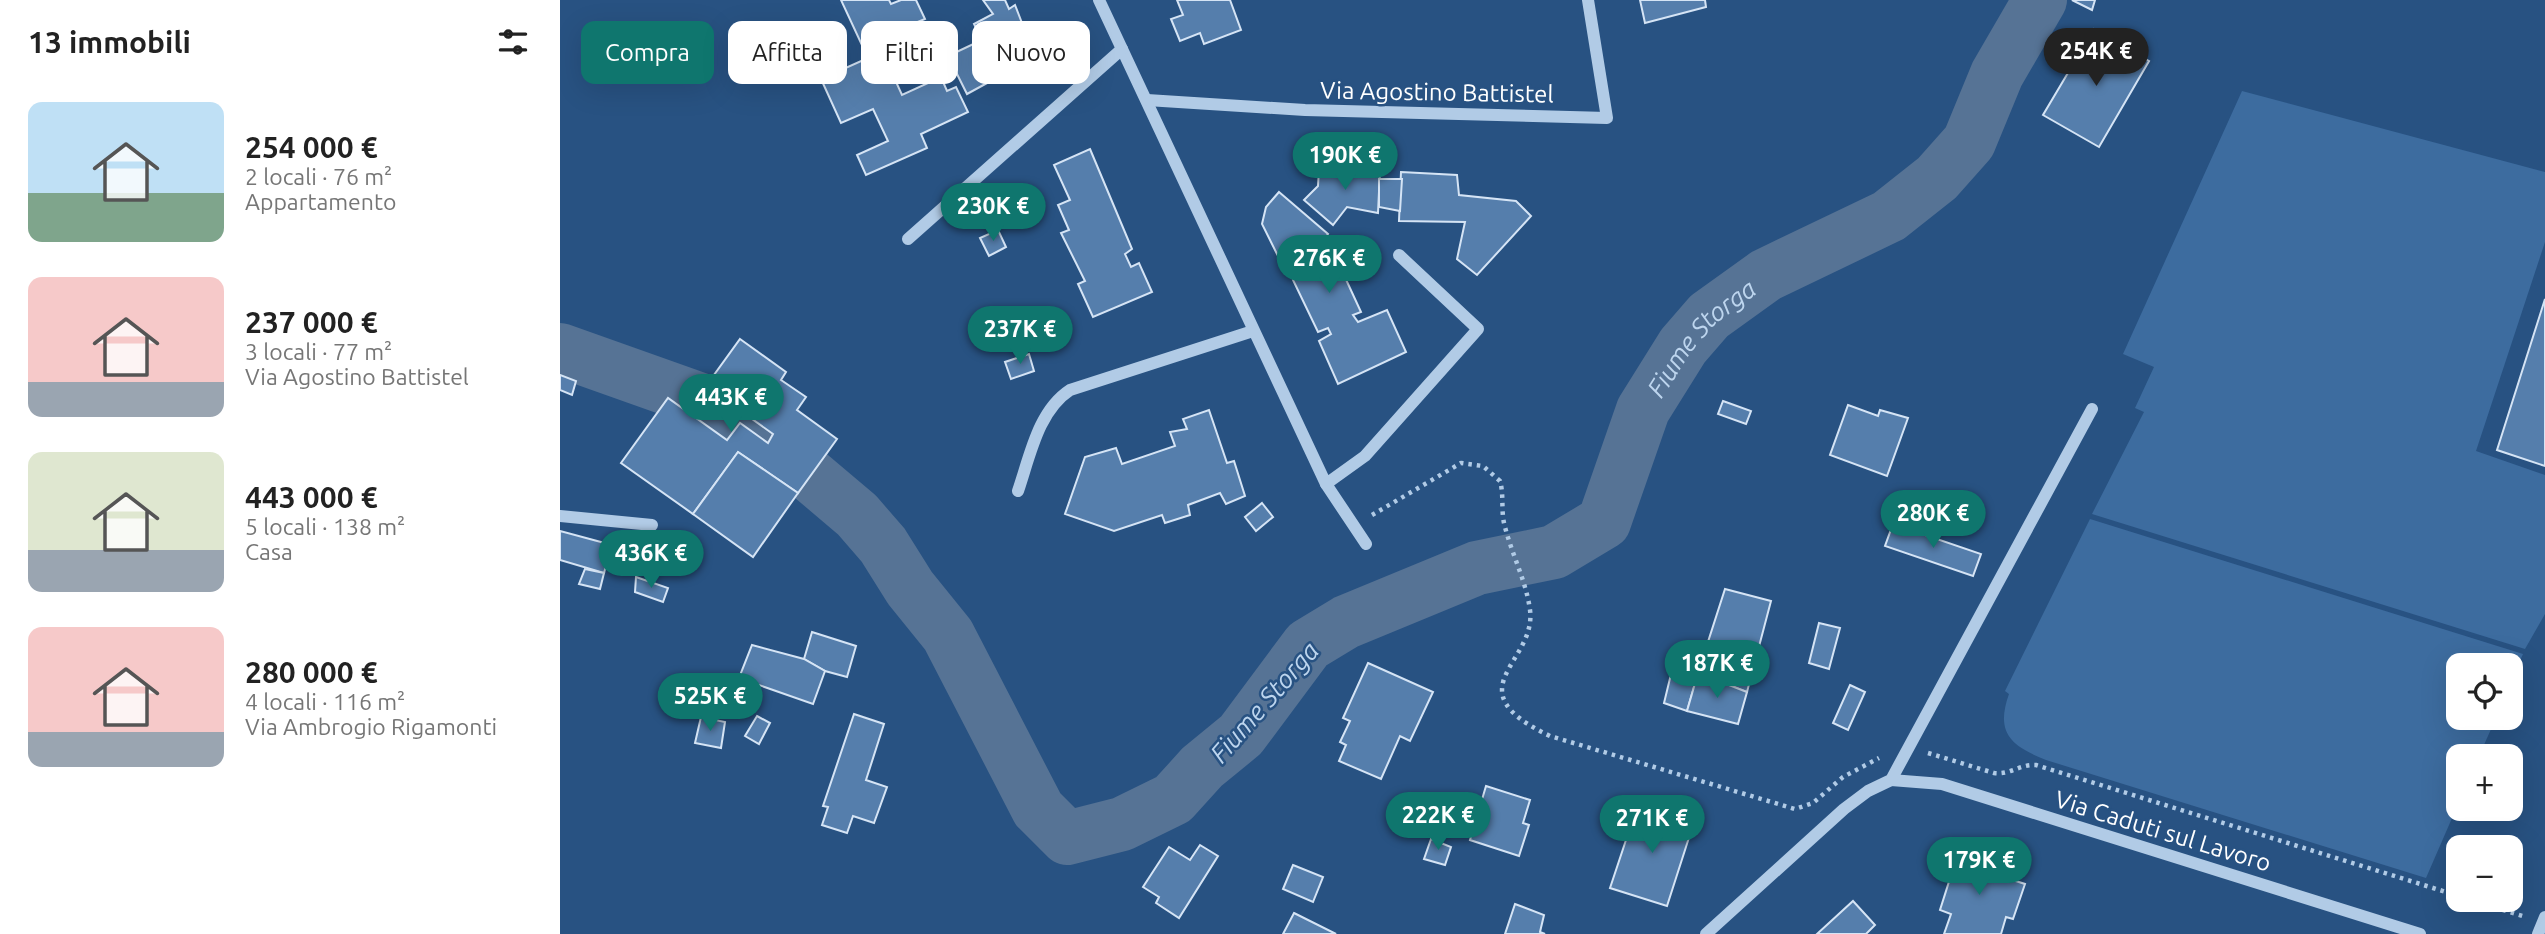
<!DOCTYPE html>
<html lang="it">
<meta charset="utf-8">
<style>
body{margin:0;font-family:Ubuntu,sans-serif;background:#f6f6f6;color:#222;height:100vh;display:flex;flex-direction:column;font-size:26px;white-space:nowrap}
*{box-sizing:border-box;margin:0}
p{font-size:23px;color:#767676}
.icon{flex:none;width:38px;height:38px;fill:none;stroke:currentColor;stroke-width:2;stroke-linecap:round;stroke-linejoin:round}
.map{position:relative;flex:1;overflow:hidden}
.sheet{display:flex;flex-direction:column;background:#fff;width:560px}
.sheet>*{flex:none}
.top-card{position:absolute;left:21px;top:21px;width:665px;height:63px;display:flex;gap:14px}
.buttons{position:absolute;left:1886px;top:653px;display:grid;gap:14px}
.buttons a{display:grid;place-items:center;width:77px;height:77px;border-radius:14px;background:#fff;box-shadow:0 7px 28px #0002;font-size:35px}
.price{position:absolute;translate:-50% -60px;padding:0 16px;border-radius:24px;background:#0f766e;color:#fff;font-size:23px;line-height:46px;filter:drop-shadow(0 2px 4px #0008)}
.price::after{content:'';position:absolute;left:50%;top:42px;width:21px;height:16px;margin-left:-10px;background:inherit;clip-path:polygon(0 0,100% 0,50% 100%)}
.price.on{background:#222;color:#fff}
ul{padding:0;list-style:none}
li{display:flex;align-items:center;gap:21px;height:175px;padding:0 28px}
li span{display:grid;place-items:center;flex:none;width:196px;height:140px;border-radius:14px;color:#555}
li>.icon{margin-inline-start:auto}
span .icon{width:84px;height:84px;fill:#fffc;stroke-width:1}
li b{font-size:30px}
h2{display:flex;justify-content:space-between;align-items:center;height:84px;padding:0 28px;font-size:30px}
.tag{padding:0 24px;border-radius:14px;background:#fff;box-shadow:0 7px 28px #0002;font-size:24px;line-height:63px}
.tag.on{background:#0f766e;color:#fff}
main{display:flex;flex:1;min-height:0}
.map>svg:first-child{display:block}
.green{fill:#3d6c9f}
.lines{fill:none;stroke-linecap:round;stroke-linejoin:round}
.river{stroke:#567395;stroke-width:54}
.building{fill:#557eac;stroke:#d5e4f5;stroke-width:2}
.path{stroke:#b1cbe6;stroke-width:4.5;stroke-dasharray:3.5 5;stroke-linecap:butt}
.minor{stroke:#b1cbe6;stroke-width:12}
.labels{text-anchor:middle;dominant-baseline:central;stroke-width:5;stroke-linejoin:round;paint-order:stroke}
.street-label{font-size:24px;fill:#fff;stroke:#285282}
.water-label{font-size:26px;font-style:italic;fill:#bdd5ee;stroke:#285282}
</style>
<main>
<section class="sheet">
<h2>13 immobili<svg class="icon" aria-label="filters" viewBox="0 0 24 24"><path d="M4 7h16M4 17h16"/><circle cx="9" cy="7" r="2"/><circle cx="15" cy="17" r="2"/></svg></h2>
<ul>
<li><span style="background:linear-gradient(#bfe0f5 65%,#7fa58c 0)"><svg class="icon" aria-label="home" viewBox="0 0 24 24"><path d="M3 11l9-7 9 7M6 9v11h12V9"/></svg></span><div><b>254 000 €</b><p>2 locali · 76 m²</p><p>Appartamento</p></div></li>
<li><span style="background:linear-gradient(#f6c9c9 75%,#9aa5b1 0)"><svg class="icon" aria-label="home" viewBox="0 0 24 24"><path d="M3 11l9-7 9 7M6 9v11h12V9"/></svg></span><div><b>237 000 €</b><p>3 locali · 77 m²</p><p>Via Agostino Battistel</p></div></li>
<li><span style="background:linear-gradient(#dfe7d0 70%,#9aa5b1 0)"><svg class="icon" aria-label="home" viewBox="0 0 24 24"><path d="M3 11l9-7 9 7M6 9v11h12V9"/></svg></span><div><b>443 000 €</b><p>5 locali · 138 m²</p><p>Casa</p></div></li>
<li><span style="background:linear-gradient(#f6c9c9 75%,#9aa5b1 0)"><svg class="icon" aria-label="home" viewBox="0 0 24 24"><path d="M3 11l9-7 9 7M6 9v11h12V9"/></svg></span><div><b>280 000 €</b><p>4 locali · 116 m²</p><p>Via Ambrogio Rigamonti</p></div></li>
</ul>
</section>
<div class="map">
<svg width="1985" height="934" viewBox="0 0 1985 934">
<rect width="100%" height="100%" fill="#285282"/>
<g class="green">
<polygon points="1682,91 1985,172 1985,242 1916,451 1985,475 1985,614 1965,649 1532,514 1584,412 1575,408 1594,367 1563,354"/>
<path d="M 1530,519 L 1963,654 L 1951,681 L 1951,665 L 1899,665 L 1899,718 L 1936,718 L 1919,756 L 1899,756 L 1899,802 L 1866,878 L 1486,760 C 1451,746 1435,733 1449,694 L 1445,691 Z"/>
</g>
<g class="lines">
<path class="river" id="s1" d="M 0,350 L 152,404 L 194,428 L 297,515 L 323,545 L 350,588 L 388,635 L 478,809 L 507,838 L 562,824 L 613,799 L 642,767 L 681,735 L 748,645 L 786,622 L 917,568 L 994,552 L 1044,522 L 1083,410 L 1123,346 L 1149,316 L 1206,275 L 1329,216 L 1377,178 L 1409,142 L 1437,74 L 1480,0"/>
</g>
<g class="building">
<polygon points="281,0 329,0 331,4 341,0 356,0 365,19 355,23 364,42 326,60 342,95 381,77 387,91 396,87 408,112 361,134 367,148 306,175 297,155 328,141 313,109 281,123 261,79 308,58"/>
<polygon points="423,0 445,0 449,9 455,5 477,62 453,77 449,71 407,94 388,56 422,40 414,24 433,14"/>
<polygon points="617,0 670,0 681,30 644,44 640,33 620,41 611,19 623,15"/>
<polygon points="1080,0 1145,0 1146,7 1085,23"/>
<polygon points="1512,0 1535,0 1532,10"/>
<polygon points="1534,29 1589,61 1539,147 1483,115"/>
<polygon points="530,149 572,249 565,254 571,267 579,263 592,292 533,317 518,284 525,281 501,233 509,230 498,205 510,200 494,165"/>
<polygon points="759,169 820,170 818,213 787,207 773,225 744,200 758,186"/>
<polygon points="841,172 897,175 899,195 956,201 971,216 917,275 897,259 905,222 839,221"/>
<polygon points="819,179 842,179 840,211 819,207"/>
<polygon points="719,192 768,234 758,249 761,257 756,259 761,269 777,260 801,312 793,315 798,322 827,310 846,352 778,384 759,341 771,334 768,328 758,332 733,280 738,275 735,266 726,272 702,224 706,207"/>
<polygon points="438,230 446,247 429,256 420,238"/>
<polygon points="1985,299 1985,466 1937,450"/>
<polygon points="180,339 226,372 221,380 246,397 237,410 277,439 238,493 178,452 133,514 61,463 108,398 167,440 180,423 208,443 213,434 146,386"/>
<polygon points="469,354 474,371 451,379 445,362"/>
<polygon points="0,375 16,381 12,395 0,390"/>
<polygon points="1163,401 1191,411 1186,424 1158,414"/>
<polygon points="1288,405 1318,416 1320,410 1348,418 1327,476 1270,455"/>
<polygon points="649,410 667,463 674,461 685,496 666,504 660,493 628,505 630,515 605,523 602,515 554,531 505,514 525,457 556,448 562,464 615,446 610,432 627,429 623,419"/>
<polygon points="178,452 238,493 193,557 133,514"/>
<polygon points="702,503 713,517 696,531 685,517"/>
<polygon points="1333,524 1421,554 1413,576 1325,546"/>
<polygon points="0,531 52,545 44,573 0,560"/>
<polygon points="25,569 44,573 40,589 19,584"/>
<polygon points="76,577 108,588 103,602 75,592"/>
<polygon points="1165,589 1211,601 1187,692 1138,673"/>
<polygon points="1259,623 1280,628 1269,669 1249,663"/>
<polygon points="252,632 296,646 287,677 265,671 244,659"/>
<polygon points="192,645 244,659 265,671 253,704 179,678"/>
<polygon points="808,663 873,692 850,741 840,736 821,779 779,761 786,745 780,742 790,721 783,718"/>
<polygon points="1113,666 1138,673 1127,711 1104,703"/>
<polygon points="1138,673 1187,692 1178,724 1127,711"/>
<polygon points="1290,685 1305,692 1288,730 1273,723"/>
<polygon points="294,714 324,724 306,780 327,787 314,823 293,816 287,833 262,825 268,807 263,806"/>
<polygon points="197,716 210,723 199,744 185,736"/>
<polygon points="141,717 165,722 161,748 135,743"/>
<polygon points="926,786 970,800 963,823 969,825 959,856 910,840"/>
<polygon points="1078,804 1134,822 1107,906 1050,888"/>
<polygon points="871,839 891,847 885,865 864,859"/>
<polygon points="640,845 658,856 619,918 596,903 599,897 583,887 609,847 630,860"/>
<polygon points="1400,847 1432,857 1428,872 1465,884 1453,919 1446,917 1441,934 1384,934 1391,914 1380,910"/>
<polygon points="733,865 763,877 753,902 723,889"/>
<polygon points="1293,901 1315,925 1306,934 1257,934"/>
<polygon points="955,904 984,915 980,932 985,934 945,934"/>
<polygon points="734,913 776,934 723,934"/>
</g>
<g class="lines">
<g class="path">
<path d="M 812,515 L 901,463 L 923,466 L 940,481 C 944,495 941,509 944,523 C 951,553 966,580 970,610 C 977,663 891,689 990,736 L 1235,809 L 1253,803 L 1283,777 L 1319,758"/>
<path d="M 1368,753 L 1434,773 C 1450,775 1460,764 1476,765 L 1899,896"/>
<polyline points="1910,900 1966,917"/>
</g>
<g class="minor">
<polyline points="539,0 766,484 805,456 918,329 839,255"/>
<polyline points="587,100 745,110 1047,118 1028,0"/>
<polyline points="348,239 562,49"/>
<polyline points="766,484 806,544"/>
<path d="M 458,491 C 470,456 478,411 510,390 L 693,331"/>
<polyline points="0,516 92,525"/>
<polyline points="1331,780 1382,784 1860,934"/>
<polyline points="1146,934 1284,809 1308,791 1331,780 1532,409"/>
<polyline points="1978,934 1985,917"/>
</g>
</g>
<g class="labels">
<g class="street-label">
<text transform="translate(877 92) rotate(1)">Via Agostino Battistel</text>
<text transform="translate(1603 831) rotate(17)">Via Caduti sul Lavoro</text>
</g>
<g class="water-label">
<text stroke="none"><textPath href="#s1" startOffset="1587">Fiume Storga</textPath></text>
<text transform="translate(704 702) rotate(-49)">Fiume Storga</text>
</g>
</g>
</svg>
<div class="buttons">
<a><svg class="icon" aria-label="locate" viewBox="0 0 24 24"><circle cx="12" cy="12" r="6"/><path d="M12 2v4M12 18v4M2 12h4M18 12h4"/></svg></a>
<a>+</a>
<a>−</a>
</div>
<b class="price on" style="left:1536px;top:88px">254K €</b>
<b class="price" style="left:785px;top:192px">190K €</b>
<b class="price" style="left:433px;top:243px">230K €</b>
<b class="price" style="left:769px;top:295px">276K €</b>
<b class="price" style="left:460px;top:366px">237K €</b>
<b class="price" style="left:171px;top:434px">443K €</b>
<b class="price" style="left:1373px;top:550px">280K €</b>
<b class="price" style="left:91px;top:590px">436K €</b>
<b class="price" style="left:1157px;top:700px">187K €</b>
<b class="price" style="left:150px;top:733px">525K €</b>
<b class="price" style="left:878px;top:852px">222K €</b>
<b class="price" style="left:1092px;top:855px">271K €</b>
<b class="price" style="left:1419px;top:897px">179K €</b>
<div class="top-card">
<a class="tag on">Compra</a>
<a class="tag">Affitta</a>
<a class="tag">Filtri</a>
<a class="tag">Nuovo</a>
</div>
</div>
</main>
